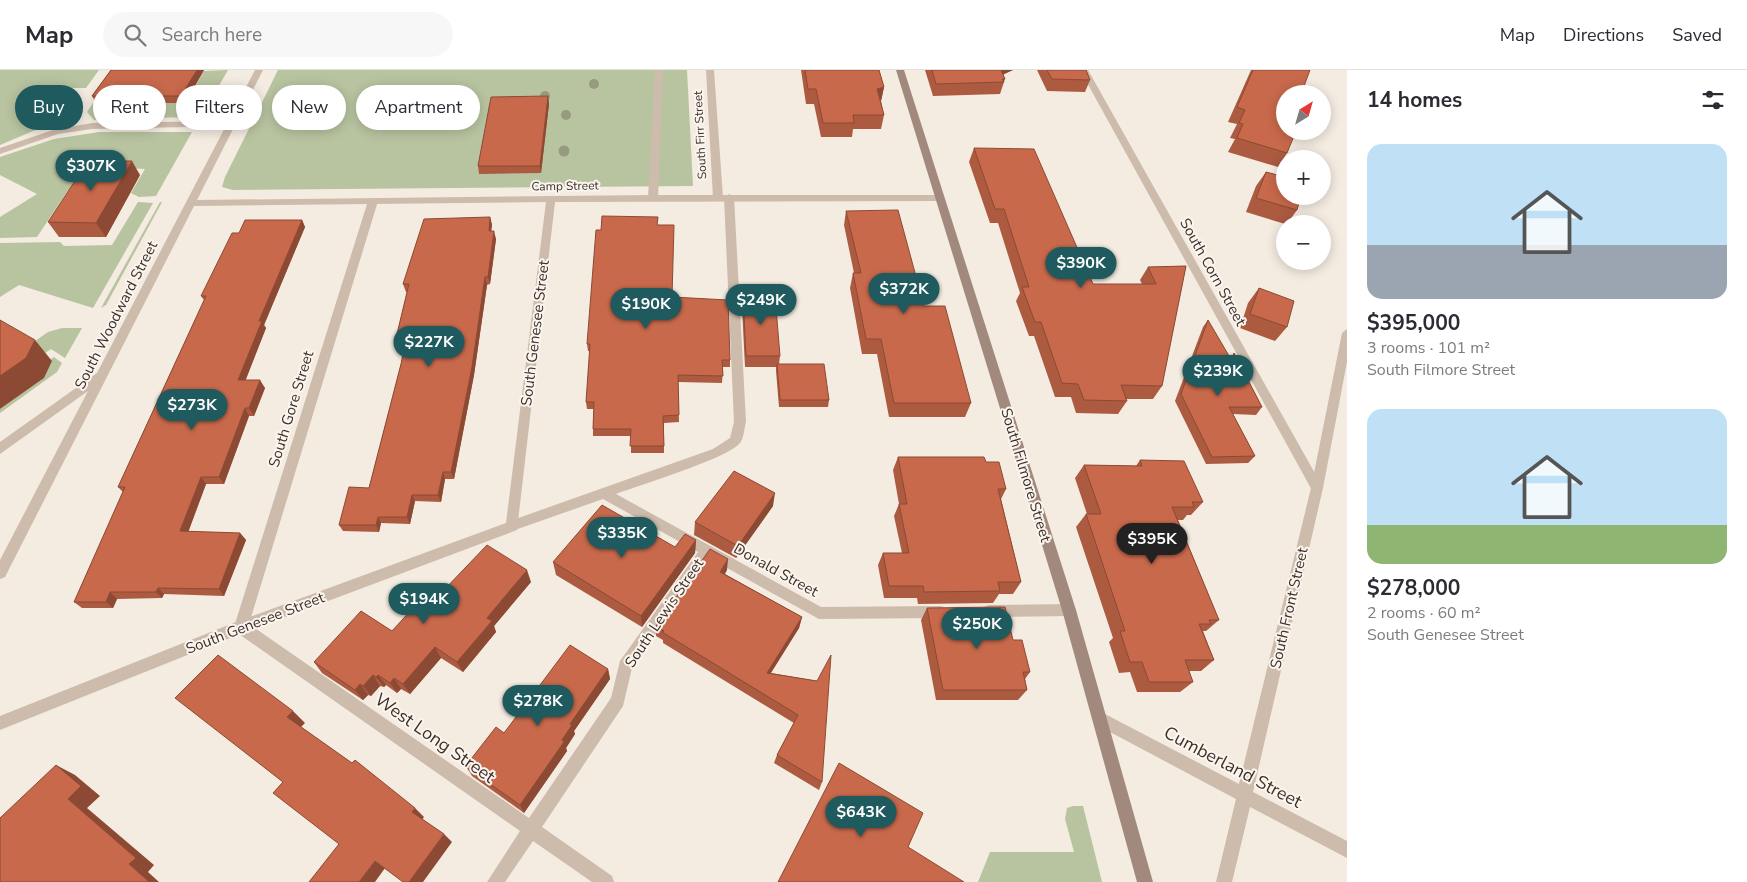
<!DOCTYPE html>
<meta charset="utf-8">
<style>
body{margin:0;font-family:"Nunito Sans",sans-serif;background:#f7f7f7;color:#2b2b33;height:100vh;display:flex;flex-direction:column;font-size:19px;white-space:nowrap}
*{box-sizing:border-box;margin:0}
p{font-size:16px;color:#7c7c81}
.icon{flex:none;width:28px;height:28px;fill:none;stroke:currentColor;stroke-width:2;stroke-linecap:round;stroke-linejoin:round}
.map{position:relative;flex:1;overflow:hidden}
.details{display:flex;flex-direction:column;background:#fff;width:400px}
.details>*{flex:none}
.banner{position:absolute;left:15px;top:15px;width:475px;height:45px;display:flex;gap:10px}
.needle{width:32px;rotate:37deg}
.tools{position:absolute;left:1276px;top:15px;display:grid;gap:10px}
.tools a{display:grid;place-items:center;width:55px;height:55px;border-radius:50%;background:#fff;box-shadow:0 2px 12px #0003;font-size:25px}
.price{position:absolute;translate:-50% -42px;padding:0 11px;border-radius:18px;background:#1f5a5e;color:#fff;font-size:16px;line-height:32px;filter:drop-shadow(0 1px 2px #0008)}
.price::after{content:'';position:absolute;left:50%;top:30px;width:15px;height:11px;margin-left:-8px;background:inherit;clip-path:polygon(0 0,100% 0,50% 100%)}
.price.on{background:#222;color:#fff}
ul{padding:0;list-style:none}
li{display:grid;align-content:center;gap:10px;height:265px;padding:0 20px}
li span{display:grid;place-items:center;height:155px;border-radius:15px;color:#555}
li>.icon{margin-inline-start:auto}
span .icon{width:90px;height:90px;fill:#fffc;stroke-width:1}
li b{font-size:21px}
h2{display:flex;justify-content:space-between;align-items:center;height:60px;padding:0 20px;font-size:21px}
.tag{padding:0 18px;border-radius:22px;background:#fff;box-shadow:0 2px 12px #0003;font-size:18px;line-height:45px}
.tag.on{background:#1f5a5e;color:#fff}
header{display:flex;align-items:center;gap:30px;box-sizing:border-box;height:70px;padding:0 25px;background:#fff;border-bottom:1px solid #e1e1e2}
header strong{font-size:24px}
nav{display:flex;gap:28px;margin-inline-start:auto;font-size:18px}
.search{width:350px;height:45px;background:#f7f7f7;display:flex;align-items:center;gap:12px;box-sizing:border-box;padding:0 18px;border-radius:28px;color:#7c7c81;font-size:19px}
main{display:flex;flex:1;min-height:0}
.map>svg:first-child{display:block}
.green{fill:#b8c4a0}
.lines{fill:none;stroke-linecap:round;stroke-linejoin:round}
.lane{fill:#cdbbac;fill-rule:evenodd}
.street{fill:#cdbbac;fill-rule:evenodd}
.secondary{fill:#a18a7d;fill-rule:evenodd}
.tree{fill:#969b7f}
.wall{fill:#ac5a40}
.shaded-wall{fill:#8c4a34}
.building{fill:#c8694b;stroke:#8c4a34}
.labels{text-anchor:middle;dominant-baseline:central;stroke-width:4;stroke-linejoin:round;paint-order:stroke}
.far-street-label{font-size:12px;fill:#3b302b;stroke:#fbf5ee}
.street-label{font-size:15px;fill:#3b302b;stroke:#fbf5ee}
.near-street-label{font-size:18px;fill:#3b302b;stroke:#fbf5ee}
</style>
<header>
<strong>Map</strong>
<div class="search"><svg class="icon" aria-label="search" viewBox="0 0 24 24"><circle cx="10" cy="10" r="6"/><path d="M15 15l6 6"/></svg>Search here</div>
<nav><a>Map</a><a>Directions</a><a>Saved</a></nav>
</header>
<main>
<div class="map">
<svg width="1347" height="812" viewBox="0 0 1347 812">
<rect width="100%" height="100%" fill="#f4ebe1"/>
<g class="green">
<polygon points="0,0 99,0 86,18 53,18 40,35 68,37 59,49 45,56 0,75"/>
<polygon points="228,0 201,47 143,48 154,33 185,33 204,1"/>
<polygon points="278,0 687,0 693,116 233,120 222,117 225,107"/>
<polygon points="93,33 142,33 133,51 94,50 87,42"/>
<polygon points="99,62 192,62 156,126 139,127 131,123 145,99 124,98 89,119 68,120 37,167 0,168 0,147 37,124 0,105 0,87 54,69"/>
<polygon points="138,132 153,133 93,238 19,215 0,227 0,173 60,172 64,176 112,175"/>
<polygon points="160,132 162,132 106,235 101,238"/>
<polygon points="62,258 82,258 65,288 51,279 42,285 28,276 48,262"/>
<polygon points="54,287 62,293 57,302 0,343 0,339 41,310 50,290"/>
<polygon points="1073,736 1083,736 1102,812 978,812 990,782 1074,782 1065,749 1067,738"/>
</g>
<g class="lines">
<g class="lane">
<polygon points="655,0 663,0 658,128 653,131 648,128"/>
<polygon points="706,0 714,0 723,128 718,131 713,128"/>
<polygon points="1080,0 1088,0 1321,414 1323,418 1321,422 1313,422"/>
<polygon points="231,51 234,52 234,56 92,59 58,64 0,84 0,78 53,60 92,53"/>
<path d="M 729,124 L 734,127 L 746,352 C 744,358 744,370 739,374 C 725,389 640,415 616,424 L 821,537 L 941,536 L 946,538 L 948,542 L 946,546 L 941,548 L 819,549 L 709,488 L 632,598 L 623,636 L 542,757 L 612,806 L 614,812 L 592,812 L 533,771 L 505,812 L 487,812 L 520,761 L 236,562 L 234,557 L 368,131 L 373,128 L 378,131 L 249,554 L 529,748 L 611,628 L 620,591 L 698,482 L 603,429 L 512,461 L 507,460 L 505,456 L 507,452 L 713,379 L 730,368 L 734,352 L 724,127 Z"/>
<polygon points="1069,534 1074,536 1076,540 1074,544 1069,546 989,547 984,545 982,541 984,537 989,535"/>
</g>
<g class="street">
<polygon points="255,0 263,0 197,130 653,125 939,125 944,128 939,131 555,132 517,460 245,562 0,660 0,646 236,552 506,453 546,132 194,136 5,507 0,509 0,490 88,321 0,384 0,372 97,303"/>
<polygon points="1347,259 1347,292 1323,418 1253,722 1347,771 1347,788 1250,737 1232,812 1216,812 1236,729 1095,654 1092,649 1095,644 1100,642 1105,644 1239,714 1311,418 1342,263"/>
</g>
<polygon class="secondary" points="896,0 904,0 1076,540 1153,812 1137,812 1062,540"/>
</g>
<g class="tree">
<circle cx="594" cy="14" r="5"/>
<circle cx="545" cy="26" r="5"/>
<circle cx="566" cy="45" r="5"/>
<circle cx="564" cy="81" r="5.5"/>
</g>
<g class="wall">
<polygon points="111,0 204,0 185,33 96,33 92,26"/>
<polygon points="801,0 879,0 884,17 881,31 884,45 881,59 853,59 852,67 821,67 814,34 806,34"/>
<polygon points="925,0 1013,0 1003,4 1005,9 1000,24 933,26"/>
<polygon points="1037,0 1086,0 1090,10 1085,22 1047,21"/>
<polygon points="1251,0 1310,0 1285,24 1287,83 1278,97 1228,82 1235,69 1230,68 1237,54 1228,52"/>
<polygon points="548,26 549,34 541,103 479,104 478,96"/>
<polygon points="974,78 1093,214 1142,214 1140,210 1148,197 1186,196 1162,316 1153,329 1126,329 1127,331 1118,344 1076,343 1071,327 1055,327 1034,266 1029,266 1016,231 1020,223 998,153 990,153 969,92"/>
<polygon points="1266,102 1297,140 1287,154 1285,154 1246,142 1256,116"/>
<polygon points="140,105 106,167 59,167 48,152"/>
<polygon points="846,141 924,236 971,333 965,347 889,347 877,284 862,284 850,218 853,203 854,203 844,155"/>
<polygon points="490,147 492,155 491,161 496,169 490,214 487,215 474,305 454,409 445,409 441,432 415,431 410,454 381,453 379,462 343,461 339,455 369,418 401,294 405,276 398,276 396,268 407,222 406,222 403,214"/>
<polygon points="302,150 305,157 264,255 266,258 245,310 265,318 254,346 249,346 224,414 206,414 188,462 240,463 246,470 224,526 164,524 162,528 117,529 113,538 82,538 74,532 123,422 118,417 204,230 201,226 239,163"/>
<polygon points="658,155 672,227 730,290 730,297 723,297 722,313 678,312 679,352 664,353 664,383 631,383 631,366 593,366 593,359 594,339 587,339 586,332 590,281 588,281 587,274 601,160"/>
<polygon points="1259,218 1287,257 1275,271 1240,258 1248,233"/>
<polygon points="743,226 780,286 779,294 829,330 828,337 779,337 776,301 776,297 745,297 742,238"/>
<polygon points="1208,250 1230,289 1234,283 1262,337 1256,345 1233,344 1255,386 1248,393 1206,394 1175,331 1203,257"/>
<polygon points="898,387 986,392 1006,419 1001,429 1021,512 1013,524 999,524 993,533 918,534 917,528 884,528 878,495 883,483 902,483 894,446 899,434 893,400"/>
<polygon points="1140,390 1203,432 1191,445 1187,445 1183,450 1178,450 1219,550 1206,561 1203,561 1214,590 1201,601 1189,601 1193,612 1180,622 1137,622 1130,602 1119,603 1109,572 1113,568 1076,457 1086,444 1087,444 1075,408 1084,395 1136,396"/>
<polygon points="773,436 736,488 694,465 695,452"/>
<polygon points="696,470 695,483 642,557 556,505 553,492 675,477"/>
<polygon points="727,500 725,504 802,547 799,558 771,603 817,611 822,712 819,720 774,693 777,685 794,653 663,573 663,570 656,566 656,556"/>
<polygon points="531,512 494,556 496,562 463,602 441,588 410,624 401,619 397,623 386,615 384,617 380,616 371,626 368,625 363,630 322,603 314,592 392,561 443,521"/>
<polygon points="927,538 1013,570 1030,602 1025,609 1027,620 1018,630 936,630 921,550"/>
<polygon points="608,599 610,609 574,661 575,664 566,678 567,681 524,743 472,706 467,698 473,691 471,689 504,663"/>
</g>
<g class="shaded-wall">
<polygon points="197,0 204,0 185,33 181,26"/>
<polygon points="998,0 1013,0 996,8"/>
<polygon points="884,17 881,31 877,19"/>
<polygon points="548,26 549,34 541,103 540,96"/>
<polygon points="132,91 140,105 106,167 96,153"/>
<polygon points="490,147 492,155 490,169 489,161"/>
<polygon points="302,150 305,157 264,255 266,258 243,317 238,310 259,251"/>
<polygon points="494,161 496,169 490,214 488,207"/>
<polygon points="485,207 487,215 474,305 454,409 451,402"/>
<polygon points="35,270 52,291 44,308 0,339 0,306"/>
<polygon points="260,310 265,318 254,346 249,338"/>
<polygon points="245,338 249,346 224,414 219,407"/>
<polygon points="443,402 445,409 441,432 438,425"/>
<polygon points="201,407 206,414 186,468 180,461"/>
<polygon points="775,423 773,436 736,488 738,476"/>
<polygon points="412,425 415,431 410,454 407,447"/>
<polygon points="378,447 381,453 379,462 376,455"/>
<polygon points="240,463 246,470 224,526 219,519"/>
<polygon points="696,470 695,483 642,557 641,546"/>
<polygon points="728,489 727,500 719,512 720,502"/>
<polygon points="527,500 531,512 494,556 496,562 463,602 457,592 487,548"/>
<polygon points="158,518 164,524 162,528 156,522"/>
<polygon points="110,522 117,529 113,538 106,532"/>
<polygon points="802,547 799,558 765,612 767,603"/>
<polygon points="435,577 441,588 410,624 403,614"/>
<polygon points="608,599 610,609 574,661 575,664 566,678 567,681 524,743 520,735 562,670 570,654"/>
<polygon points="373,605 380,616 371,626 363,616"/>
<polygon points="378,605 386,615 384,617 376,607"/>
<polygon points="394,608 401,619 397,623 390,613"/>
<polygon points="360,614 368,625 363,630 355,620"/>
<polygon points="293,641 305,653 299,659 287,647"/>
<polygon points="56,695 75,705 100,726 87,738 154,795 148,802 159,812 149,812 129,794 68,729"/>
<polygon points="415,738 424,747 421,751 412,742"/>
<polygon points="444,764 452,772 423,812 409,812"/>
<polygon points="375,791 385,798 375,812 359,812"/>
</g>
<g class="building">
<polygon points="111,0 197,0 181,26 92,26"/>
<polygon points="805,0 879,0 884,17 877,19 884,45 853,45 854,53 823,53 816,19 808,19"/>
<polygon points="932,0 1001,0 1005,9 1002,9 1004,12 936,14"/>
<polygon points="1047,0 1086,0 1090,10 1052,9"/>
<polygon points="1253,0 1310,0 1301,24 1285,24 1285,61 1296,61 1287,83 1237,68 1243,54 1239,53 1245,40 1237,37"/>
<polygon points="548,26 540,96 478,96 491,27"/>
<polygon points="974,78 1034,79 1093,214 1156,214 1148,197 1186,196 1162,316 1121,315 1127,331 1084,330 1078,314 1062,313 1041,252 1035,252 1022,217 1029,217 1004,139 995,139"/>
<polygon points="88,91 132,91 96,153 48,152"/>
<polygon points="1266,102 1285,107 1285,126 1301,126 1297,140 1256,128"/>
<polygon points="898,140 924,236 945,236 971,333 894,333 881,269 866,269 853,203 861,203 846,141"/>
<polygon points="602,146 658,147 657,155 674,155 672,227 728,230 730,290 722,290 723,306 678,305 679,345 663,346 664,376 630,376 631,359 593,359 594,332 586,332 590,274 587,274 596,160 601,160"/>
<polygon points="490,147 489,161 494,161 488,207 485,207 472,297 451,402 443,402 438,425 412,425 407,447 378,447 376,455 339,455 349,417 369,418 401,294 406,268 396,268 409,214 403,214 424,149"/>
<polygon points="245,150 302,150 259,251 262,251 238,310 260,310 249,338 245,338 219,407 201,407 180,461 240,463 219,519 158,518 156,522 110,522 106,532 74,532 125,417 118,417 206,226 201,226 232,163 239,163"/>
<polygon points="1259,218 1294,231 1287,257 1250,244"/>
<polygon points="743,226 775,226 780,286 746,286"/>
<polygon points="0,250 35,270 26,288 0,306"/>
<polygon points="1208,250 1232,291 1234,283 1262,337 1229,337 1255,386 1212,387 1181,324"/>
<polygon points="777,294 824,294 829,330 780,330"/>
<polygon points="898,387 984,387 986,392 999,392 1006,419 998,419 1021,512 998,512 1000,521 924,522 923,516 889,516 883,483 909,483 899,434 907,434"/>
<polygon points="1140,390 1184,391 1203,432 1192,432 1194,437 1172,437 1219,550 1209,550 1211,554 1199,554 1214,590 1185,590 1193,612 1149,612 1142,592 1130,592 1120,561 1125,561 1086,444 1101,444 1084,395 1142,396"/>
<polygon points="734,401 775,423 738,476 695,452"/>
<polygon points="602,435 675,477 685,464 696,470 641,546 553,492"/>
<polygon points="487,475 527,500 487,548 492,551 457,592 435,577 403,614 394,608 390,613 378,605 376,607 373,605 363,616 360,614 355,620 314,592 361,541 392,561 434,515 443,521"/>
<polygon points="710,479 728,489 720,502 802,547 767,603 817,611 831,585 822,712 777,685 798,645 662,562 664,561 656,556"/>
<polygon points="1005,537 1013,570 1022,570 1030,602 1023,602 1027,620 943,620 927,538"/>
<polygon points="570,575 608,599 570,654 572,655 562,670 564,672 520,735 467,698 473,690 471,689 496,657 504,663"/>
<polygon points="218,585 293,641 287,647 352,693 355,690 415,738 412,742 444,764 409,812 403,812 375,791 359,812 309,812 339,774 273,723 283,712 175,628"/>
<polygon points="839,693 923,743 908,777 964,812 778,812"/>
<polygon points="56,695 81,716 68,729 136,788 129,794 149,812 0,812 0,748"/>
</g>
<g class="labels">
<g class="far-street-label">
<text transform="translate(700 65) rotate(-93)">South Firr Street</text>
<text transform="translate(565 116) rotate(-1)">Camp Street</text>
</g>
<g class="street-label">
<text transform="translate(1213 202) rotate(61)">South Corn Street</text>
<text transform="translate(116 245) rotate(-63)">South Woodward Street</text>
<text transform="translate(535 263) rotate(-83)">South Genesee Street</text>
<text transform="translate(291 339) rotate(-73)">South Gore Street</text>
<text transform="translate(1026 405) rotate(73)">South Filmore Street</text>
<text transform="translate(776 500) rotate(29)">Donald Street</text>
<text transform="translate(1289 538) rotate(-77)">South Front Street</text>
<text transform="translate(664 543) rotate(-56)">South Lewis Street</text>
<text transform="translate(255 553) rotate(-21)">South Genesee Street</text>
</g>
<g class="near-street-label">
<text transform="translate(435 668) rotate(35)">West Long Street</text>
<text transform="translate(1233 697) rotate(28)">Cumberland Street</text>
</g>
</g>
</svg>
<div class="tools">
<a><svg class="needle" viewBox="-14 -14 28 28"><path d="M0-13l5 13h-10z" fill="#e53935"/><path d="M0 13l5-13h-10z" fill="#7c7c81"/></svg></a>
<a>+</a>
<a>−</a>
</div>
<b class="price" style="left:91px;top:122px">$307K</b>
<b class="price" style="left:1081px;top:219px">$390K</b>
<b class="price" style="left:904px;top:245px">$372K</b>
<b class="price" style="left:761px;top:256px">$249K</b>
<b class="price" style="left:646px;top:260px">$190K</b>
<b class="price" style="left:429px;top:298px">$227K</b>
<b class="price" style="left:1218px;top:327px">$239K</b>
<b class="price" style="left:192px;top:361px">$273K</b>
<b class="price" style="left:622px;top:489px">$335K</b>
<b class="price on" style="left:1152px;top:495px">$395K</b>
<b class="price" style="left:424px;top:555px">$194K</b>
<b class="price" style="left:977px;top:580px">$250K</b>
<b class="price" style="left:538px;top:657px">$278K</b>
<b class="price" style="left:861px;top:768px">$643K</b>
<div class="banner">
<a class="tag on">Buy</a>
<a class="tag">Rent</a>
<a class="tag">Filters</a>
<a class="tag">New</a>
<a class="tag">Apartment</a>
</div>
</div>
<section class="details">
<h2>14 homes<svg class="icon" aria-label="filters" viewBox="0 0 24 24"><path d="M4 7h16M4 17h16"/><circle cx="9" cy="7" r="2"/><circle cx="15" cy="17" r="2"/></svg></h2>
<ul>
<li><span style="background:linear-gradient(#bfe0f5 65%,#9aa5b1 0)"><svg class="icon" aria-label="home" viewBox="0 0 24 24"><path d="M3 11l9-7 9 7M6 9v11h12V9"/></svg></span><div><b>$395,000</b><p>3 rooms · 101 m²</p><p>South Filmore Street</p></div></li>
<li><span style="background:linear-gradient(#bfe0f5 75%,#8fb573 0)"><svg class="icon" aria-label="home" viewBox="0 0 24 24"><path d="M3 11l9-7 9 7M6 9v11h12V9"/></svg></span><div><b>$278,000</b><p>2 rooms · 60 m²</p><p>South Genesee Street</p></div></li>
</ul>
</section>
</main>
